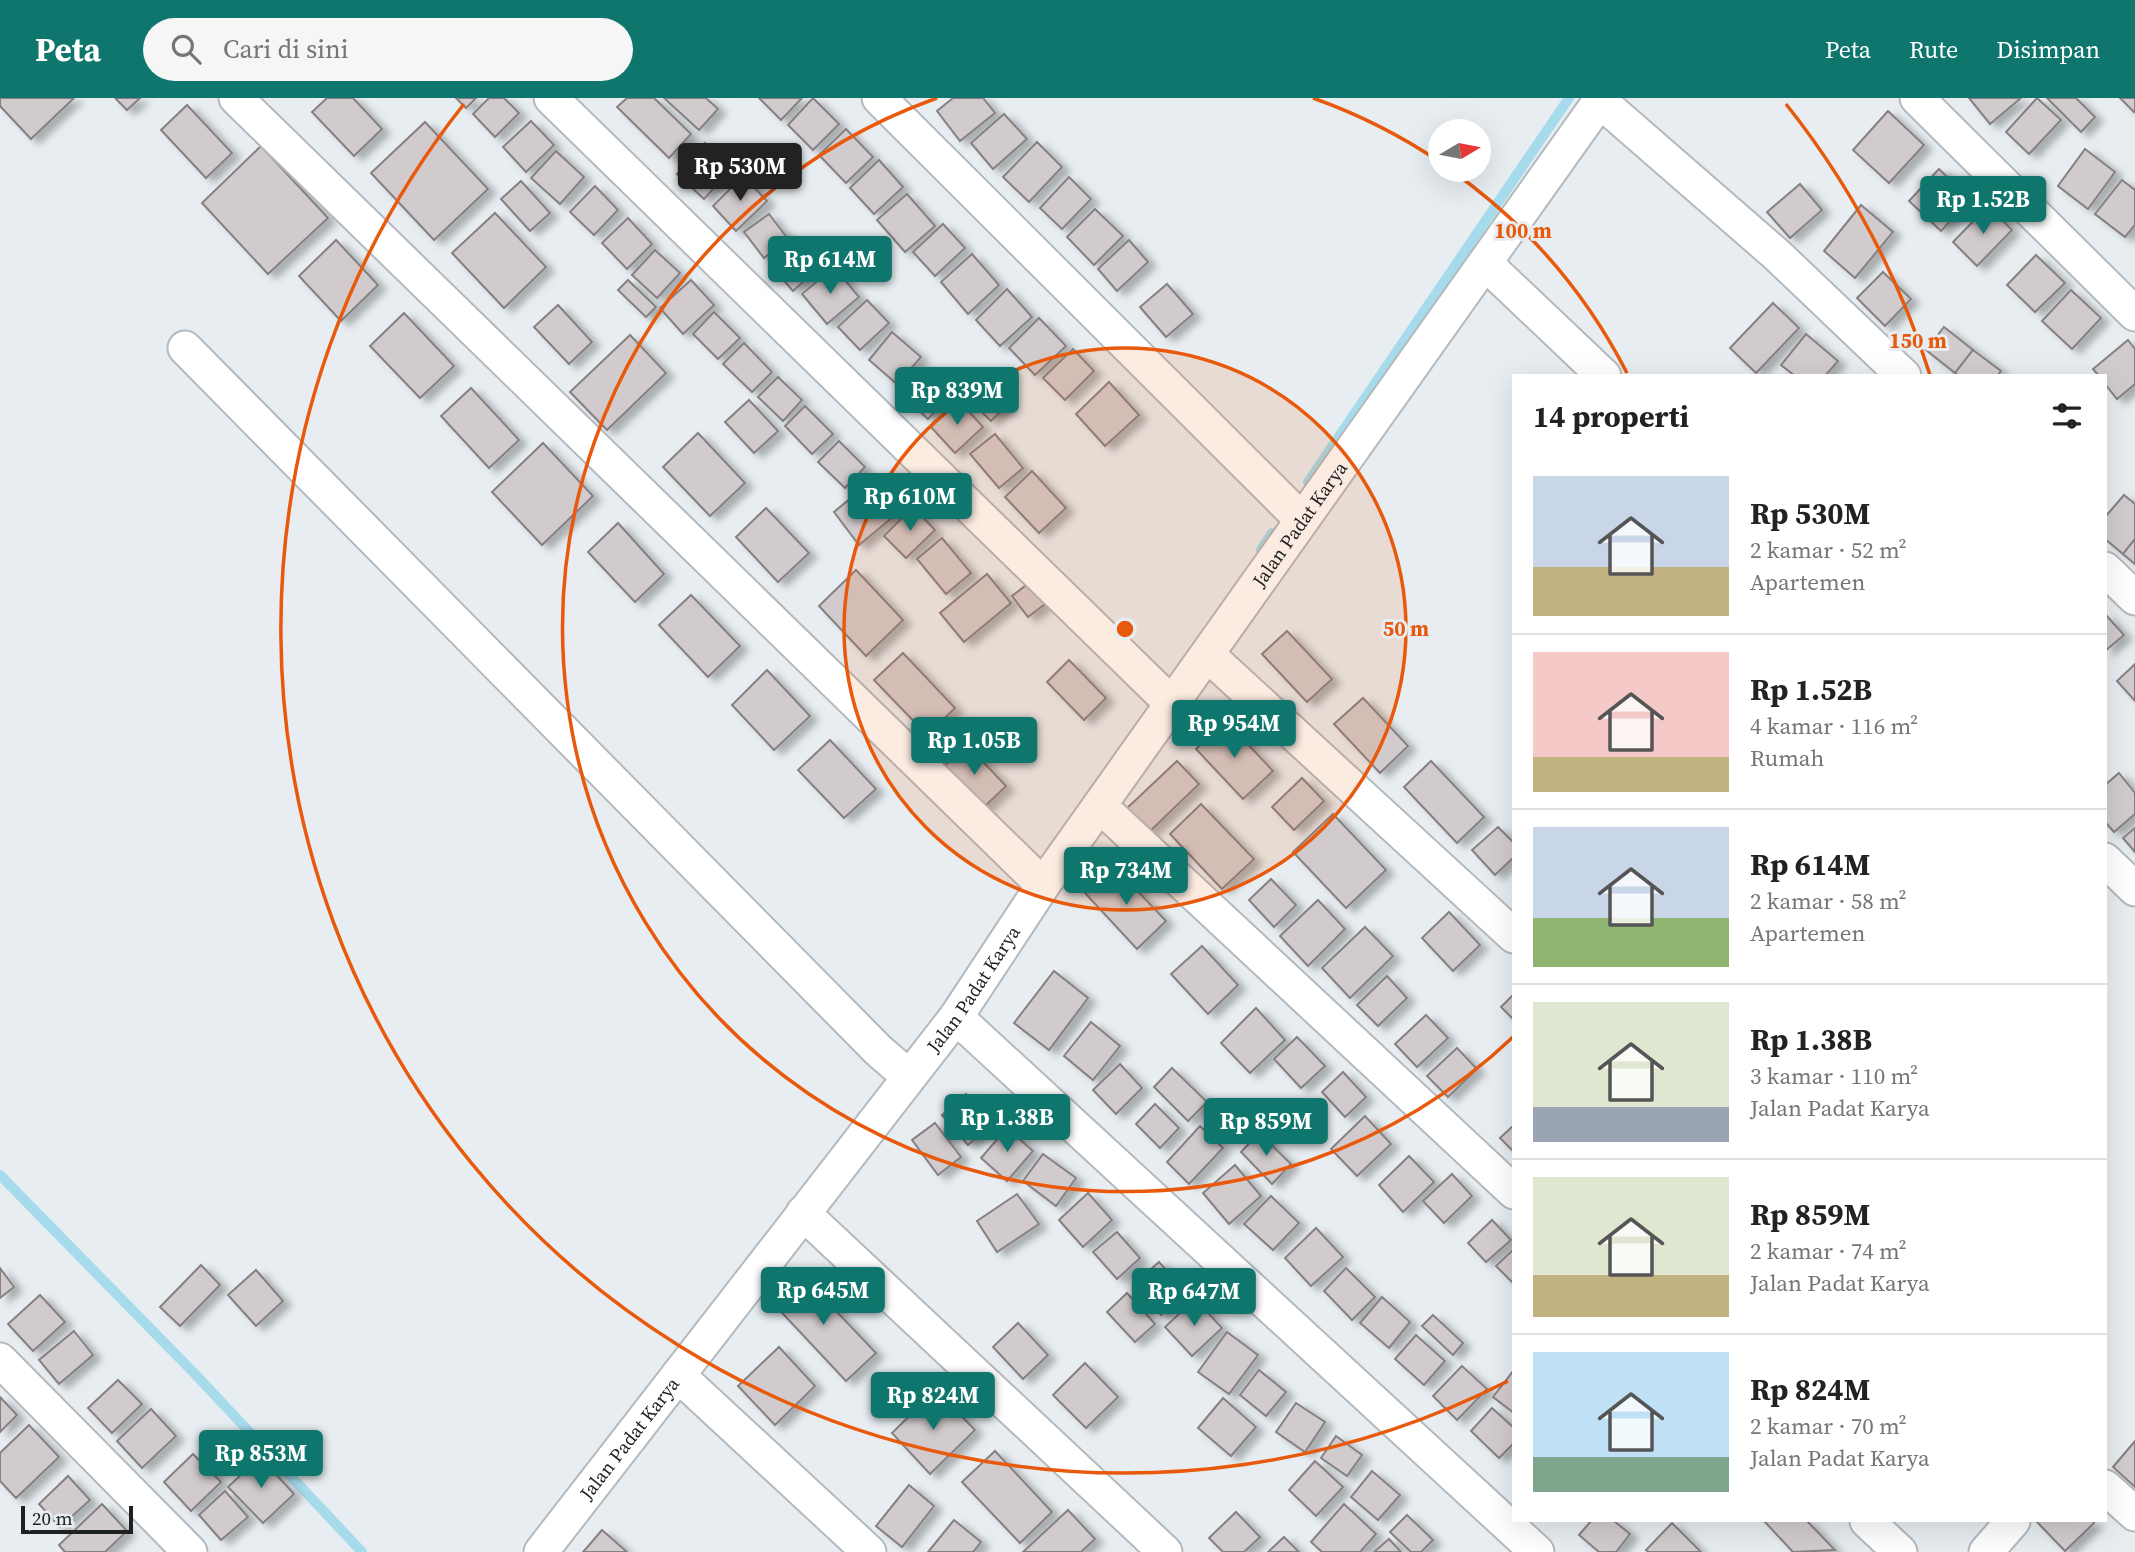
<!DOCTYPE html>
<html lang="id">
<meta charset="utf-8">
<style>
body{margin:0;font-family:"Source Serif 4",serif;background:#f6f6f6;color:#222;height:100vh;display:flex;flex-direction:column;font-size:26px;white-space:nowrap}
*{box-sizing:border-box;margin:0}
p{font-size:23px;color:#767676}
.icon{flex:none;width:38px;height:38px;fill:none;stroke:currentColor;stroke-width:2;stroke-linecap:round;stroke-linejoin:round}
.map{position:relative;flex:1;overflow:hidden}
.drawer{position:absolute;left:1512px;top:276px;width:595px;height:1148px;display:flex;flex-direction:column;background:#fff;border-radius:0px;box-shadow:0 7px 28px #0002}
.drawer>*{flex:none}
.needle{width:46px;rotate:80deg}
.fabs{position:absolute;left:1428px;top:21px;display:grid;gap:14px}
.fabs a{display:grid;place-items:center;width:63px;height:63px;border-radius:50%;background:#fff;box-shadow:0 7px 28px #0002;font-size:35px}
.scale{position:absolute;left:21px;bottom:18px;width:112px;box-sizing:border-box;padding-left:7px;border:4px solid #1e2021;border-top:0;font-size:19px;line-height:24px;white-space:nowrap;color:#1e2021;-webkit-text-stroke:5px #e7edf1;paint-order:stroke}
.price{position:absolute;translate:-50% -60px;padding:0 16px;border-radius:7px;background:#0f766e;color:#fff;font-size:23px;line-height:46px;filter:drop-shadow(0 2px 4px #0008)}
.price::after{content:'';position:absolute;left:50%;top:42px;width:21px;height:16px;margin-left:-10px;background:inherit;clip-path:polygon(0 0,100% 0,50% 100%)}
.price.on{background:#222;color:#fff}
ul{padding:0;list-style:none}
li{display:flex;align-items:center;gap:21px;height:175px;padding:0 21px}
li+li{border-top:2px solid #e0e0e0}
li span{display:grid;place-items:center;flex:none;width:196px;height:140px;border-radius:0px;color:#555}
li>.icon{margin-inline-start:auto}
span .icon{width:84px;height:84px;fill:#fffc;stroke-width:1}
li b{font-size:30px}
h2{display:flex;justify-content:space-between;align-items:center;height:84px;padding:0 21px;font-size:30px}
header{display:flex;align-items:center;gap:42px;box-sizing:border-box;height:98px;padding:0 35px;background:#0f766e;color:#fff}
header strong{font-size:33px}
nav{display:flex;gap:38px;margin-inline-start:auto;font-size:24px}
.search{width:490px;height:63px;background:#f6f6f6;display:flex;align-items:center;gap:18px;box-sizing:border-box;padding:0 24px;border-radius:38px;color:#767676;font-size:26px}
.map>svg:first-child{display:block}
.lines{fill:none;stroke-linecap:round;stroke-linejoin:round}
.stream{stroke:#a5dbeb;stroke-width:10}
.building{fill:#d2cbcd;stroke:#868082;stroke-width:2;filter:url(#shadow)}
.minor-casing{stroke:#b4b9bd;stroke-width:37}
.minor{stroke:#fff;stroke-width:33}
.ring{fill:none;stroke:#e8590c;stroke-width:3.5}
.labels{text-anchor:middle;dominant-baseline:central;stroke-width:6;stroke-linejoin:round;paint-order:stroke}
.street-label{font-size:19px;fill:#1e2021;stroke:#e7edf1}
.centre{fill:#e8590c;stroke:#e7edf1;stroke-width:3.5}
.ring-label{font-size:21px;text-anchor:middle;font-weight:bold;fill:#e8590c;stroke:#e7edf1;stroke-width:6;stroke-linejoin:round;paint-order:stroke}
</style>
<header>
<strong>Peta</strong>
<div class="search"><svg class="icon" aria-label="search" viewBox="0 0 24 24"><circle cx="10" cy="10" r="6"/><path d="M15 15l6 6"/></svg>Cari di sini</div>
<nav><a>Peta</a><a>Rute</a><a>Disimpan</a></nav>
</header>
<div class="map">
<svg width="2135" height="1454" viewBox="0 0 2135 1454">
<defs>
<filter id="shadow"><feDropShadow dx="8" dy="4.5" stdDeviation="3.5" flood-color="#0004"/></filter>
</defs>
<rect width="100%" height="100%" fill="#e7edf1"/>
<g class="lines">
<g class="stream">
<polyline points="1308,384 1569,0"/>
<polyline points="1261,452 1272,435"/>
<polyline points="0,1077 195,1276 362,1454"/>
</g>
</g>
<g class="building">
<polygon points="0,0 74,0 31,41 0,8"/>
<polygon points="115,0 140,0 127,12"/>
<polygon points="327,0 353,0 382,31 354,58 312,14"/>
<polygon points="456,0 476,0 466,10"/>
<polygon points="489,0 504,0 519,15 495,39 473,16"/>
<polygon points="627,0 654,0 691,36 669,60 617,9"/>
<polygon points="664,0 706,0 718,11 699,32"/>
<polygon points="759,0 802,0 781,22"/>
<polygon points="813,0 839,26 813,52 788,27"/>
<polygon points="953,0 983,0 995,15 960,43 937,13"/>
<polygon points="1969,0 2021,0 1990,26"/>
<polygon points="2037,0 2061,22 2029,56 2006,34"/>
<polygon points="2047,0 2076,0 2095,19 2081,34"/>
<polygon points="2120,0 2135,0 2135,12 2134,14"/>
<polygon points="187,7 232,55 206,80 161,32"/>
<polygon points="1888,13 1924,47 1889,85 1853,52"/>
<polygon points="1004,16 1027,41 993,71 971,45"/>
<polygon points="531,23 554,47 526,74 503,49"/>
<polygon points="425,24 488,91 434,142 371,75"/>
<polygon points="846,31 873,59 846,85 819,57"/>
<polygon points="1037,44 1062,69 1029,104 1003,79"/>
<polygon points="705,45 732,70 704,101 677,76"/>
<polygon points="261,48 328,120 268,176 202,105"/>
<polygon points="2085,51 2115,74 2088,111 2058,88"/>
<polygon points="556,53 584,79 560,106 531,80"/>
<polygon points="879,62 903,89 874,116 850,90"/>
<polygon points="1939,71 1970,101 1941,133 1909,103"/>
<polygon points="743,78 767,103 736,133 713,108"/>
<polygon points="1069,79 1091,101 1062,131 1040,110"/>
<polygon points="2122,82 2135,92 2135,127 2125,139 2095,116"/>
<polygon points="521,83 550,115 530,133 501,101"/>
<polygon points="1800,86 1822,112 1790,140 1767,114"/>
<polygon points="595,88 618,112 594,137 570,114"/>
<polygon points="907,96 935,128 905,154 877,122"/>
<polygon points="1861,107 1893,134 1855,180 1824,153"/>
<polygon points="1988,108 2012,132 1977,168 1953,144"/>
<polygon points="1095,111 1123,138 1094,167 1067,139"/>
<polygon points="495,115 546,169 504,210 452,155"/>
<polygon points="769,116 788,141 764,160 744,134"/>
<polygon points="628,120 652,146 627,171 602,145"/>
<polygon points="943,126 965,150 935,178 913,154"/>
<polygon points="336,142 378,187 341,223 299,178"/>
<polygon points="1129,142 1148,164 1117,193 1098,171"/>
<polygon points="797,148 817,171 793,193 772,169"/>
<polygon points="655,152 680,175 657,200 632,177"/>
<polygon points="972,156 999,187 968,216 941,184"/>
<polygon points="2036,157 2065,185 2035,214 2007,187"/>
<polygon points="834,169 859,199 827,226 802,196"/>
<polygon points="1883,174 1911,201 1885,228 1857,200"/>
<polygon points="628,182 656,209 646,219 618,192"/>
<polygon points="691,182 714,207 683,236 660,210"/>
<polygon points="1167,186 1193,216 1166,239 1140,209"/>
<polygon points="1007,191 1032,219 1000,248 976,222"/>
<polygon points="2071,192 2101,220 2072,251 2042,223"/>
<polygon points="867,202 889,225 860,252 838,229"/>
<polygon points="1773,205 1799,230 1756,275 1730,250"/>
<polygon points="558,207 592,244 569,266 534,229"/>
<polygon points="714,214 740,240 718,261 693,236"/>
<polygon points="404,215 454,268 420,300 370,248"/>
<polygon points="1039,220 1066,248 1035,277 1009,250"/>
<polygon points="1944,229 1973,252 1955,275 1926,252"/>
<polygon points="892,234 921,259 897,286 869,262"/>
<polygon points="1806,236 1838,263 1825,278 1795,278 1781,267"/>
<polygon points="630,237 666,275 607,332 570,294"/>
<polygon points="2128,242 2135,251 2135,286 2117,301 2105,286 2105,278 2099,278 2093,271"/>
<polygon points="744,245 772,274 752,294 723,266"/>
<polygon points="1073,251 1094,273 1065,302 1043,280"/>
<polygon points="1973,252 2001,273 1997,278 1959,278 1955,275"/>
<polygon points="926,272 952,295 928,321 903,298"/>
<polygon points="778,279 802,302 783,323 758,299"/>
<polygon points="976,279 1005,309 991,323 961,294"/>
<polygon points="1109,284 1139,317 1105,348 1076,316"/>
<polygon points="471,290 519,342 489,370 441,318"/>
<polygon points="749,302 778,333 754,355 725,324"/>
<polygon points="959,303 983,329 955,355 931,329"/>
<polygon points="805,308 833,336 812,356 785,328"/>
<polygon points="698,335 745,385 710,418 663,369"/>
<polygon points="995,336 1023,370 999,390 970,356"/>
<polygon points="839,343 865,369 845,390 818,364"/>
<polygon points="543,345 593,398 542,447 492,394"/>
<polygon points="1032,373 1066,410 1039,435 1005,399"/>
<polygon points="873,382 899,414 859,447 834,414"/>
<polygon points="2124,397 2135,406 2135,441 2123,456 2105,441 2105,419"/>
<polygon points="913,409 935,432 906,460 884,438"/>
<polygon points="766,410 809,455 778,484 736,439"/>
<polygon points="618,425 664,476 635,504 588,454"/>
<polygon points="942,440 971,475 946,496 917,461"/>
<polygon points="2135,441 2135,466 2123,456"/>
<polygon points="856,472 903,522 866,558 819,508"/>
<polygon points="987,476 1011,505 964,544 940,515"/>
<polygon points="1029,485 1045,506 1028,519 1012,498"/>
<polygon points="691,497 740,548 708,579 659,527"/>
<polygon points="2105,516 2124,537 2105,553"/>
<polygon points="1287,533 1332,581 1307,604 1262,556"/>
<polygon points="903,555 955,610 927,637 874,582"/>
<polygon points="1069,562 1106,600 1084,622 1047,584"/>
<polygon points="2135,566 2135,603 2117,583"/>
<polygon points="767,572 810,618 774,652 732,607"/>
<polygon points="1363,600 1408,648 1380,675 1334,626"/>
<polygon points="1226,623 1273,673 1243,701 1196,651"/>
<polygon points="830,642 876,691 844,720 798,672"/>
<polygon points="967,647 1006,688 981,712 942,670"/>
<polygon points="1177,663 1199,686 1147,736 1125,712"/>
<polygon points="1431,663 1484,719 1457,745 1404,689"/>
<polygon points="2119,675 2135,695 2135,716 2114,734 2105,724 2105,687"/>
<polygon points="1302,680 1324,703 1294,732 1272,709"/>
<polygon points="1201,706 1254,761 1222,791 1170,736"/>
<polygon points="1333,716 1386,772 1346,810 1293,754"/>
<polygon points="1498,729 1514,745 1514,759 1495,777 1472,752"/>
<polygon points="2135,730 2135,754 2123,740"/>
<polygon points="1114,768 1166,823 1137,851 1085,795"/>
<polygon points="1271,781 1296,807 1274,829 1249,802"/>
<polygon points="1318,802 1345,831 1308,868 1280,838"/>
<polygon points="1449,814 1480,847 1453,873 1422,840"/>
<polygon points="1365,829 1393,858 1350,900 1322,870"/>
<polygon points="1202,848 1238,887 1208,916 1171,876"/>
<polygon points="1054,873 1088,900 1049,952 1014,925"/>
<polygon points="1387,878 1407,900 1378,928 1357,907"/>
<polygon points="1514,896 1514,922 1501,909"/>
<polygon points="1256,910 1285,942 1250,975 1221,945"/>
<polygon points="1426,917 1448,940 1417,969 1395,946"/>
<polygon points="1091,924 1120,948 1093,982 1064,958"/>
<polygon points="1297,939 1325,968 1301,990 1274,961"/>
<polygon points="1457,950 1477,971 1448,999 1427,978"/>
<polygon points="1120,966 1142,990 1116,1016 1093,992"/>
<polygon points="1172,970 1207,1004 1188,1023 1154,989"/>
<polygon points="1343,974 1366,999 1345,1019 1322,994"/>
<polygon points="966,996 992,1026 968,1047 942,1017"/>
<polygon points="1155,1006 1179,1030 1160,1050 1136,1026"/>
<polygon points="1365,1018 1391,1046 1357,1078 1331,1051"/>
<polygon points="935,1025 961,1059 938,1077 912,1042"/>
<polygon points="1514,1027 1514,1054 1500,1040"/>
<polygon points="1200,1028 1223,1050 1189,1086 1167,1064"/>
<polygon points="1007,1030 1033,1053 1007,1083 981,1060"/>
<polygon points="1259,1035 1291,1066 1272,1086 1241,1054"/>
<polygon points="1043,1056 1076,1080 1056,1108 1023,1083"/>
<polygon points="1409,1058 1434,1084 1403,1114 1379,1087"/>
<polygon points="1235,1067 1261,1098 1229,1126 1203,1095"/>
<polygon points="1452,1076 1472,1098 1444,1125 1423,1103"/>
<polygon points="1088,1095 1112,1122 1083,1149 1059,1122"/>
<polygon points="1017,1096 1039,1126 997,1154 977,1123"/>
<polygon points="1271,1098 1299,1125 1273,1152 1244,1126"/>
<polygon points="1492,1122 1511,1142 1486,1164 1468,1145"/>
<polygon points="1316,1130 1343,1159 1311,1188 1285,1160"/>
<polygon points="1117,1134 1140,1160 1117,1181 1093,1154"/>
<polygon points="1514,1151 1514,1186 1496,1168"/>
<polygon points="1159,1164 1186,1194 1161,1217 1134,1186"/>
<polygon points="201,1167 220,1187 180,1228 160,1209"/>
<polygon points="0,1170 14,1189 0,1200"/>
<polygon points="1346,1170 1375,1199 1352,1222 1324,1193"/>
<polygon points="256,1172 283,1203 256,1228 228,1197"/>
<polygon points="799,1174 876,1255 846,1283 770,1202"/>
<polygon points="1127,1195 1155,1226 1135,1244 1107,1214"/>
<polygon points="40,1197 65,1224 33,1253 8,1226"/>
<polygon points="1382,1199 1410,1224 1389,1250 1360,1225"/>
<polygon points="1195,1201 1222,1230 1192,1258 1165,1229"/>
<polygon points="1433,1217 1463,1245 1453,1257 1422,1228"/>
<polygon points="1018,1225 1048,1257 1023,1281 993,1249"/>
<polygon points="74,1233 93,1257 59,1286 39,1262"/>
<polygon points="1227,1234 1258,1257 1229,1296 1198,1274"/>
<polygon points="1416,1237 1445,1263 1424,1287 1395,1261"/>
<polygon points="779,1249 815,1288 775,1327 738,1288"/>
<polygon points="1085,1265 1118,1299 1086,1330 1053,1297"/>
<polygon points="1462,1268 1487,1291 1457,1322 1433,1298"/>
<polygon points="1259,1272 1286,1294 1266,1318 1240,1297"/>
<polygon points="1514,1272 1514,1315 1493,1299"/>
<polygon points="118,1282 142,1306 112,1335 88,1310"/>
<polygon points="936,1292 975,1332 930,1376 892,1335"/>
<polygon points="0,1299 17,1317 0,1334"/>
<polygon points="1223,1300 1256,1329 1231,1358 1198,1330"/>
<polygon points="1296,1305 1325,1324 1305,1354 1276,1334"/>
<polygon points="1492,1310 1514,1330 1514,1345 1499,1360 1471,1333"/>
<polygon points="151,1311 176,1338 142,1370 117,1343"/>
<polygon points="29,1327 59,1359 16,1400 0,1383 0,1355"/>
<polygon points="1336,1338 1362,1357 1347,1378 1321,1360"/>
<polygon points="2135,1343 2135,1389 2113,1369"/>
<polygon points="995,1353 1052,1414 1020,1445 962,1384"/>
<polygon points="193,1356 221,1384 191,1413 164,1384"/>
<polygon points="260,1359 294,1396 263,1425 228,1389"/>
<polygon points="1315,1363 1343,1389 1316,1418 1289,1392"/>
<polygon points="1372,1373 1400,1397 1378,1422 1351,1399"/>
<polygon points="68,1378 90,1402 60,1429 39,1406"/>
<polygon points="909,1387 934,1408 902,1449 876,1428"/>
<polygon points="225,1393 248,1419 221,1442 199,1417"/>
<polygon points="102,1406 127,1433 105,1454 65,1454 59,1447"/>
<polygon points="1344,1406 1376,1436 1360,1454 1322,1454 1311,1444"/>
<polygon points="1068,1412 1095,1441 1081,1454 1023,1454"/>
<polygon points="1236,1414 1260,1439 1244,1454 1223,1454 1209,1440"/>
<polygon points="1407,1417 1433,1442 1421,1454 1411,1454 1390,1434"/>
<polygon points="954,1422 981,1444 973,1454 928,1454"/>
<polygon points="1591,1423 1614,1423 1630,1436 1616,1454 1599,1454 1579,1437"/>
<polygon points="1764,1423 1807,1423 1835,1452 1793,1454"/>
<polygon points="2036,1423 2093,1423 2094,1425 2065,1453"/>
<polygon points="1672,1425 1701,1454 1649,1454 1646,1452"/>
<polygon points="602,1432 627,1454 583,1454"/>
<polygon points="1284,1439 1299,1454 1268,1454"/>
<polygon points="1389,1441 1401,1454 1374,1454"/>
</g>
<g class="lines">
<defs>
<g id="minor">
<polyline points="236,0 1043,787"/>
<polyline points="551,0 1172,606"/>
<polyline points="879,0 1302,422"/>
<polyline points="1917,0 2135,216"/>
<polyline points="1600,3 1777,157 1904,278"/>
<polyline points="1485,165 1604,278"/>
<polyline points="185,250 878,952 908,978"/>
<polyline points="2105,471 2135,500"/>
<polyline points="1208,557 1514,838"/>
<polyline points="1100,708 1514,1094"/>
<polyline points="2105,762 2135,791"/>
<polyline points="956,919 1537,1454"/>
<polyline points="803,1115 1165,1454"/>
<polyline points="0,1262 190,1454"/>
<polyline points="678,1277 869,1454"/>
<polyline points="2105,1389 2135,1416"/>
<polyline points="1867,1423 1900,1454"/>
<path id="s1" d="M 541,1454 L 956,919 L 1043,787 L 1602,0"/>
<polyline points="1986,1454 2013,1423"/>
</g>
</defs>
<use href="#minor" class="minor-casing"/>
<use href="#minor" class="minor"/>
</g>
<circle cx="1125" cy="531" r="281" fill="#e8590c" fill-opacity=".12"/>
<g class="ring">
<circle cx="1125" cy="531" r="281"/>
<path d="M1513 939A563 563 0 1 1 937 0M1313 0A563 563 0 0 1 1440 64M1452 73A563 563 0 0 1 1627 275"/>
<path d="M1508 1283A844 844 0 0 1 464 6M1786 6A844 844 0 0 1 1930 277"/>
</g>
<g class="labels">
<g class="street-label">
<text stroke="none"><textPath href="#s1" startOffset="1278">Jalan Padat Karya</textPath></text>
<text stroke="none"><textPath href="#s1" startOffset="710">Jalan Padat Karya</textPath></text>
<text stroke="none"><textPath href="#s1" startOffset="144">Jalan Padat Karya</textPath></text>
</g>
</g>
<circle cx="1125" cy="531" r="10" class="centre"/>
<g class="ring-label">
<text x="1523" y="140">100 m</text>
<text x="1918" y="250">150 m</text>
<text x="1406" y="538">50 m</text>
</g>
</svg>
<div class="fabs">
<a><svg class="needle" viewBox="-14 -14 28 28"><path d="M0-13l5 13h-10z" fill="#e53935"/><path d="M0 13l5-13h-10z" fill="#767676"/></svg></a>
</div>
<div class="scale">20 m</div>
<b class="price on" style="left:740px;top:105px">Rp 530M</b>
<b class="price" style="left:1983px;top:138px">Rp 1.52B</b>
<b class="price" style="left:830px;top:198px">Rp 614M</b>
<b class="price" style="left:957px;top:329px">Rp 839M</b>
<b class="price" style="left:910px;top:435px">Rp 610M</b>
<b class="price" style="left:1234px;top:662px">Rp 954M</b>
<b class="price" style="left:974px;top:679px">Rp 1.05B</b>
<b class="price" style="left:1126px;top:809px">Rp 734M</b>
<b class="price" style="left:1007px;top:1056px">Rp 1.38B</b>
<b class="price" style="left:1266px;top:1060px">Rp 859M</b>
<b class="price" style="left:823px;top:1229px">Rp 645M</b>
<b class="price" style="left:1194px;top:1230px">Rp 647M</b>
<b class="price" style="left:933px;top:1334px">Rp 824M</b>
<b class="price" style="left:261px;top:1392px">Rp 853M</b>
<section class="drawer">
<h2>14 properti<svg class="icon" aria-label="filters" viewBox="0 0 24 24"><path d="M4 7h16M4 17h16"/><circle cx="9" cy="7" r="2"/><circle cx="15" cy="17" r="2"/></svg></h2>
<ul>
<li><span style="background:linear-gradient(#c9d6e8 65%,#c2b280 0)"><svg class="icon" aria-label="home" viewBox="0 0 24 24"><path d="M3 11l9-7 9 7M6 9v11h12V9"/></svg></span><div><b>Rp 530M</b><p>2 kamar · 52 m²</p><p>Apartemen</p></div></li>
<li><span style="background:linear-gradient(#f6c9c9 75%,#c2b280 0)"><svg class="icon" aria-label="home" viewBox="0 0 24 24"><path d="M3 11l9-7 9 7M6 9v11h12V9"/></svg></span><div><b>Rp 1.52B</b><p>4 kamar · 116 m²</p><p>Rumah</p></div></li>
<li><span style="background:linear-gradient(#c9d6e8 65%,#8fb573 0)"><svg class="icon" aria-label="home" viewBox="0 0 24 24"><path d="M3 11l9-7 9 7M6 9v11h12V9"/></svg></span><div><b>Rp 614M</b><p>2 kamar · 58 m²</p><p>Apartemen</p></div></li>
<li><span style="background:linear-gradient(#dfe7d0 75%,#9aa5b1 0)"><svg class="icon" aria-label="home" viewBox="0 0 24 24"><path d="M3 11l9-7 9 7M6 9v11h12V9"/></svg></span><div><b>Rp 1.38B</b><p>3 kamar · 110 m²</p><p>Jalan Padat Karya</p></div></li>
<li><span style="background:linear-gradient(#dfe7d0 70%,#c2b280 0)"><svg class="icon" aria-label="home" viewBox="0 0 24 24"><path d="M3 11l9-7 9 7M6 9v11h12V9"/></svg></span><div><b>Rp 859M</b><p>2 kamar · 74 m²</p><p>Jalan Padat Karya</p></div></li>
<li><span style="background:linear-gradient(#bfe0f5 75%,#7fa58c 0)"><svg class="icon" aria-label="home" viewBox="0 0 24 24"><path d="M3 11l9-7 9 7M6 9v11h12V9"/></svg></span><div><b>Rp 824M</b><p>2 kamar · 70 m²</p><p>Jalan Padat Karya</p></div></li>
</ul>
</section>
</div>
